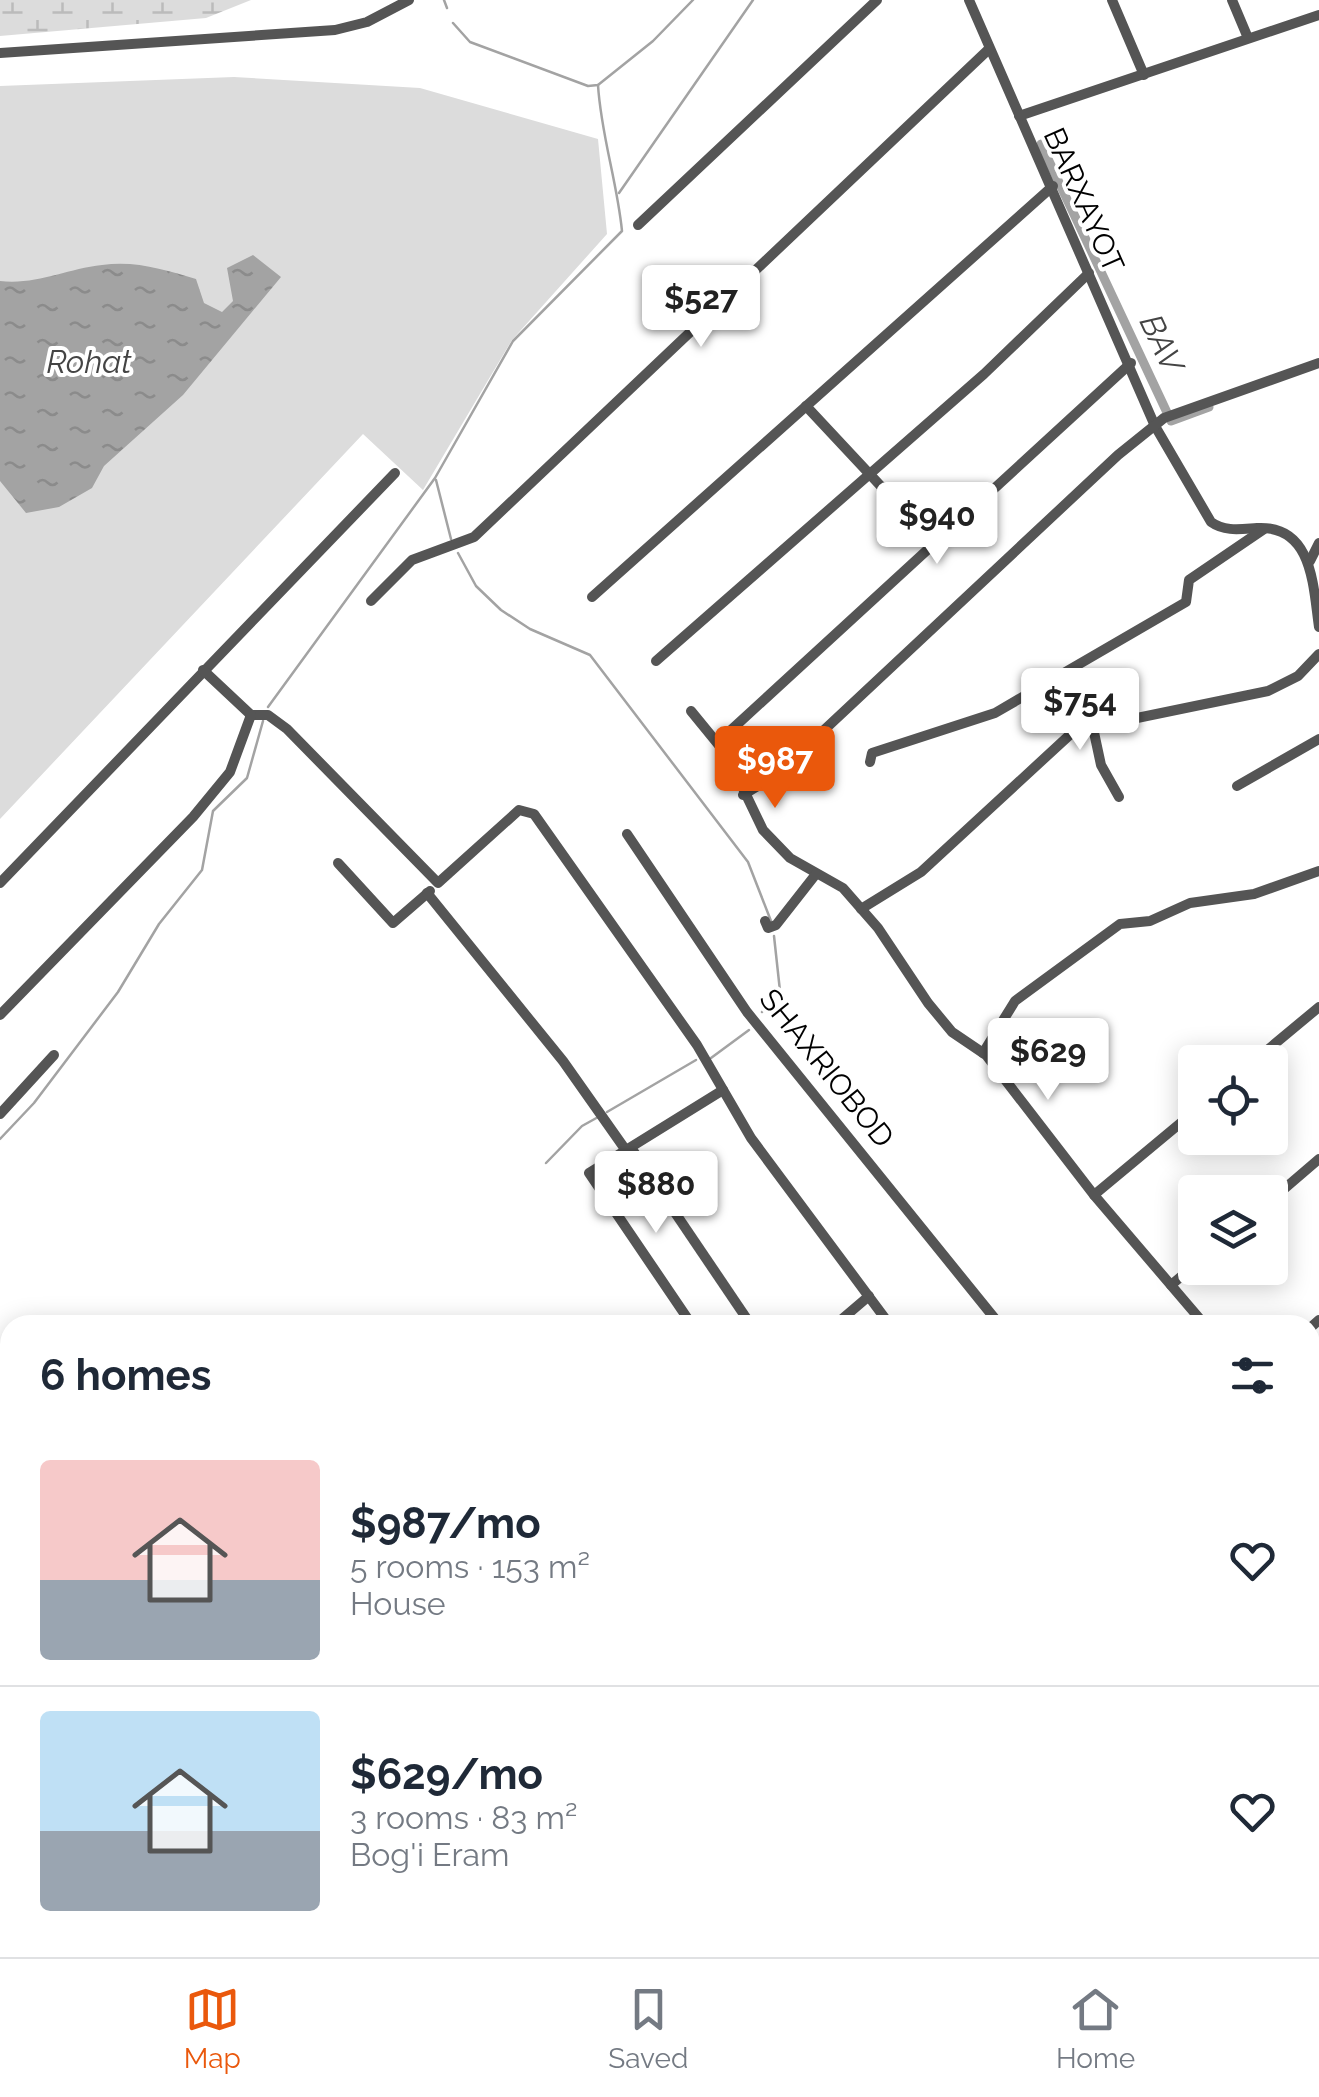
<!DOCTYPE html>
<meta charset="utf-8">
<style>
body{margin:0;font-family:Raleway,sans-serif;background:#f6f6f7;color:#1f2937;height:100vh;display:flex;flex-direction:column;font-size:38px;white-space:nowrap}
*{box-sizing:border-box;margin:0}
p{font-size:32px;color:#747a83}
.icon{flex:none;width:55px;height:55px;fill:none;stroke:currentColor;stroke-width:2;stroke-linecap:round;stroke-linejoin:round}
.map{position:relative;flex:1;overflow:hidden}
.details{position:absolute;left:0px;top:1315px;width:1320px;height:642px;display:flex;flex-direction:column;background:#fff;border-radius:30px 30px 0 0;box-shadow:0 5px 25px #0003}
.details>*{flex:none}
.buttons{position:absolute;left:1178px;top:1045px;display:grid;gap:20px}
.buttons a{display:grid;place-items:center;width:110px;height:110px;border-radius:10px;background:#fff;box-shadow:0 5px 25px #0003;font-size:50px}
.price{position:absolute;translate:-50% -85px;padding:0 22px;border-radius:10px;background:#fff;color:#222;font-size:32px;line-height:65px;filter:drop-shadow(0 2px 5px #0008)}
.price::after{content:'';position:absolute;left:50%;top:60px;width:30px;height:22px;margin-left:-15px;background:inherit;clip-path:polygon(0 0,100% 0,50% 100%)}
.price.current{background:#ea580c;color:#fff}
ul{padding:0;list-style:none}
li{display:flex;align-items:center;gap:30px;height:250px;padding:0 40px}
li+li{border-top:2px solid #e0e1e3}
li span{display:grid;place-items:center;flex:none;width:280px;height:200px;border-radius:10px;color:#555}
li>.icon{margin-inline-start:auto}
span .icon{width:120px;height:120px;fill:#fffc;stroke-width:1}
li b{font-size:42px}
h2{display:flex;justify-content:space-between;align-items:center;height:120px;padding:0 40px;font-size:42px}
.menu{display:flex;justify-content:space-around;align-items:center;height:140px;border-top:2px solid #e0e1e3;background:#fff;font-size:28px;color:#747a83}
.menu a{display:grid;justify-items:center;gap:5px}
.menu .current{color:#ea580c}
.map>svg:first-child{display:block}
.green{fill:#dcdcdc}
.wetland{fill:url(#wetland-marsh)}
.water{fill:url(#water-ripples)}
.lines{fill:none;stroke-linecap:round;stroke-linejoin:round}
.stream{stroke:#a3a3a3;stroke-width:2.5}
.canal{stroke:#a3a3a3;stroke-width:9}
.minor{stroke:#555;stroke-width:10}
.labels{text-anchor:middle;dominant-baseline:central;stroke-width:8;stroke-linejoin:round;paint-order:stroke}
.street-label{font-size:30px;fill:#000;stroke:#fff}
.water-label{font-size:32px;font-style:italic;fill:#444;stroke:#fff}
</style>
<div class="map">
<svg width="1319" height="1957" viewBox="0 0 1319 1957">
<defs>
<pattern id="wetland-marsh" width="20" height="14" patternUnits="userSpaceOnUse" patternTransform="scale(2.5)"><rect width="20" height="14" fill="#dcdcdc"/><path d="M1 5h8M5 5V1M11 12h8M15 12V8" fill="none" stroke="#bbb"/></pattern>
<pattern id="water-ripples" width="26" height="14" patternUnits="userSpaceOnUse" patternTransform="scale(2.5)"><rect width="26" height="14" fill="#a3a3a3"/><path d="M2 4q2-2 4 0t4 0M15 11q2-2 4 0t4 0" fill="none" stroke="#8b8b8b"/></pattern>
</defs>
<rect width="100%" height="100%" fill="#fff"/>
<polygon class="green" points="234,77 420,88 598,139 607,234 512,340 423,490 363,434 0,819 0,86"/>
<polygon class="wetland" points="0,0 251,0 206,18 0,36"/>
<path class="water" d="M 253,255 L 281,277 L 183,395 L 104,466 L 92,488 L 59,507 L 26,513 L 0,481 L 0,281 C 37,285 66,269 102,265 C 135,260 166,270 196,279 L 204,303 L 222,312 L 233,301 L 227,268 Z"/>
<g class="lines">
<g class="stream">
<polyline points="444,0 447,8"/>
<polyline points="453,23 470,42 588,86 598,85 653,41 693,0"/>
<polyline points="619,193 753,0"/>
<polyline points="436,480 451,539"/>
<polyline points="458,553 476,586 501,610 530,629 590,655 748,862 771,921"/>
<path d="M 268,707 L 435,478 L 513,341 L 622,231 C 617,181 601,135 598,85"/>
<polyline points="762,1012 780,991 774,936"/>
<polyline points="711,1058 749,1030"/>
<polyline points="607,1112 696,1060"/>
<polyline points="0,1139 34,1103 118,992 159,924 202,870 213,811 247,778 263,721"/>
<polyline points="546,1163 582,1126 600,1116"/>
</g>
<polyline class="canal" points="1041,144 1171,421 1209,407"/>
<g class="minor">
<path d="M 969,0 L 1155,426 L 1211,522 C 1225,532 1241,529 1257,528 C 1313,525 1313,586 1319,627"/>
<polyline points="1112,0 1144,75"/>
<polyline points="1232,0 1248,38"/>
<polyline points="0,53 335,30 367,22 409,0"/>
<polyline points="1019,116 1319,15"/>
<polyline points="638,225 877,0"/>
<polyline points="806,406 934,543"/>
<polyline points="1310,561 1319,543"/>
<polyline points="592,597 1053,186"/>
<polyline points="371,601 412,560 474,537 989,49"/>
<polyline points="656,661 984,374 1089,273"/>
<polyline points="691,711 727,755 763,830 790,858 843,888 878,928 928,1003 952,1032 986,1055 1094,1195 1205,1325"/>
<polyline points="251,715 268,715 287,729 438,883 519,810 534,814 697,1045 751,1138 890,1325"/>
<polyline points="1092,723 1101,765 1119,797"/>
<polyline points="718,742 1131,363"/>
<polyline points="870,762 872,753 995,713 1186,602 1189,580 1264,529"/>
<polyline points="1237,786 1319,739"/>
<polyline points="743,795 776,775 1118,455 1164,418 1319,363"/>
<polyline points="627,834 747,1012 1000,1325"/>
<polyline points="338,863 393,923 430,891"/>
<polyline points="0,883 395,473"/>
<polyline points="427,893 563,1061 625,1149"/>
<polyline points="861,909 921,872 1074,731 1268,691 1298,676 1319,654"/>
<polyline points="765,921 768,928 776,925 816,874"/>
<polyline points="0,1015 193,817 230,772 251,715 203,670"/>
<polyline points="983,1053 1015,1001 1120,924 1150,921 1190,903 1254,894 1319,871"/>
<polyline points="1253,1062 1319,1007"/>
<polyline points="0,1114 54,1055"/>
<polyline points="632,1149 751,1325"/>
<polyline points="1094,1195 1195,1111"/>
<polyline points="1270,1201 1319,1159"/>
<polyline points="1171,1285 1195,1265"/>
<polyline points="692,1325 589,1173 723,1090"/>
<polyline points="835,1325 869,1296"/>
<polyline points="1310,1328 1319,1320"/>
<polyline points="1310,1443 1319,1453"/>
<polyline points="0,1462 10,1455"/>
<polyline points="1310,1568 1319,1560"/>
<polyline points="1310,1602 1319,1615"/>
<polyline points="1310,1714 1319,1706"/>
<polyline points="0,1773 10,1789"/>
<polyline points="1310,1833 1319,1844"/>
<polyline points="111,1948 117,1957"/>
<polyline points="1024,1948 1032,1957"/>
<polyline points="573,1957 589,1948"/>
<polyline points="763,1957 777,1948"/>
<polyline points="1173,1957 1184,1948"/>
</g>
</g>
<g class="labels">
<g class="street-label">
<text transform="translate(1084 200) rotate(66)">BARXAYOT</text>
<text transform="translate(827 1068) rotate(51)">SHAXRIOBOD</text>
</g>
<g class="water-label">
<text transform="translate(1162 343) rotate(65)">BAV</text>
<text x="89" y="361">Rohat</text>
</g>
</g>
</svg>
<div class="buttons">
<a><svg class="icon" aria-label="locate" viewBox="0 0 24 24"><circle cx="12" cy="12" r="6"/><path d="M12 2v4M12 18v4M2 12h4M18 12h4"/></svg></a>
<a><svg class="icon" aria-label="layers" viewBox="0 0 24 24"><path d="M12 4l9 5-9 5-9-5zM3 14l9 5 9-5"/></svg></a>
</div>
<b class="price" style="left:701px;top:350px">$527</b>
<b class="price" style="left:937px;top:567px">$940</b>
<b class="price" style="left:1080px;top:753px">$754</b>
<b class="price current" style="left:775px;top:811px">$987</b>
<b class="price" style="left:1048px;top:1103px">$629</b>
<b class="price" style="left:656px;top:1236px">$880</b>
<section class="details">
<h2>6 homes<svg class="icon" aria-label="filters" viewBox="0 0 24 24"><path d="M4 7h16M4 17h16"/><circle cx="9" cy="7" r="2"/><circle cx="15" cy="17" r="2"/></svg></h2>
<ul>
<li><span style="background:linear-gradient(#f6c9c9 60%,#9aa5b1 0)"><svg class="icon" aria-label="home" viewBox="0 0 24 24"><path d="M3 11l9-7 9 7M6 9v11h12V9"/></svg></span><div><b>$987/mo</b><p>5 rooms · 153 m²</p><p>House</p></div><svg class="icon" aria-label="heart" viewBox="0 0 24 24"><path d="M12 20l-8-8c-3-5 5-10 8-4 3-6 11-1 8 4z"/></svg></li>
<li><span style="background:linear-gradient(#bfe0f5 60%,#9aa5b1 0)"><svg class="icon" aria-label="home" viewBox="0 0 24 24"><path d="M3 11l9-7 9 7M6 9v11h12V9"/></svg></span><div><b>$629/mo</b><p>3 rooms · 83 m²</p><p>Bog'i Eram</p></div><svg class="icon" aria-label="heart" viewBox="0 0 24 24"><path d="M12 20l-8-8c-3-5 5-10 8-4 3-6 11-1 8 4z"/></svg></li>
</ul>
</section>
</div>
<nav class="menu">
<a class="current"><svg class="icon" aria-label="map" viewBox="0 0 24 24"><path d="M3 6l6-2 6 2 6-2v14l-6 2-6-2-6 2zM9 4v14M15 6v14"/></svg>Map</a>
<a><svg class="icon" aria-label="saved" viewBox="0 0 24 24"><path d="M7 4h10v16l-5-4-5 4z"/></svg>Saved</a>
<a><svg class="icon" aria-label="home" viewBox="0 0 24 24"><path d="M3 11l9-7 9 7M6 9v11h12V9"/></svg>Home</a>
</nav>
